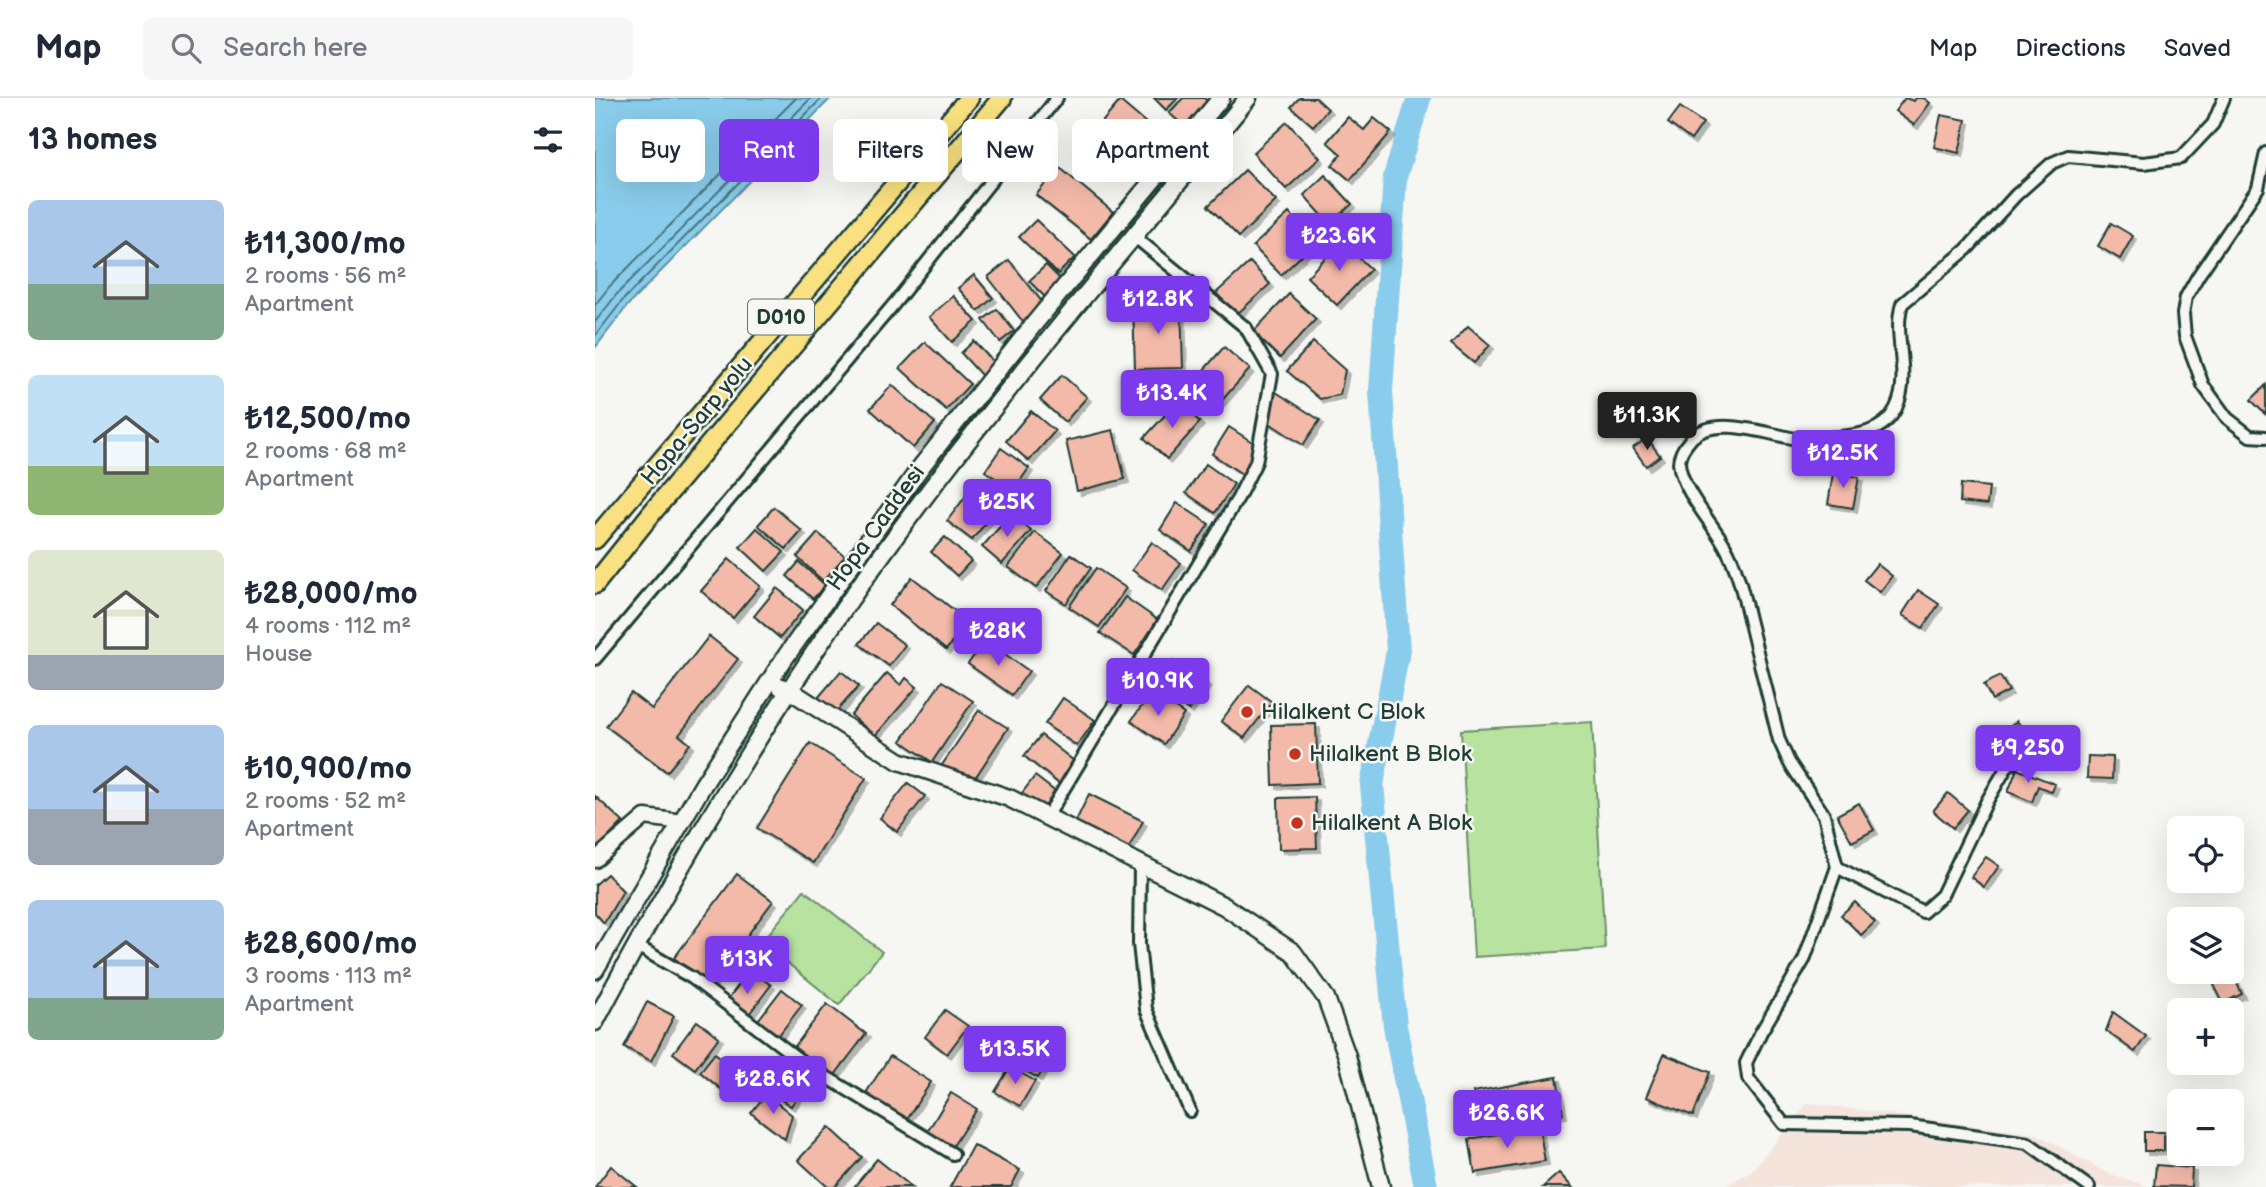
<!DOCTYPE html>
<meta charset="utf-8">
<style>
body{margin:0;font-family:"Balsamiq Sans",sans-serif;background:#f6f6f7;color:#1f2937;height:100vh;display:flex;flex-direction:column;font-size:26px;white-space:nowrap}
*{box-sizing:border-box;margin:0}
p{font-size:23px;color:#747a83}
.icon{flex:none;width:38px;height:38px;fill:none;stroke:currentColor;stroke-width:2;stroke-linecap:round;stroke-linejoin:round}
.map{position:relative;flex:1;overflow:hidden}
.drawer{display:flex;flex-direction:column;background:#fff;width:595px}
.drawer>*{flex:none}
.hud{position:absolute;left:21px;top:21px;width:665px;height:63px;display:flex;gap:14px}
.controls{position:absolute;left:1572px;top:718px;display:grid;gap:14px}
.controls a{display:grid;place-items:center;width:77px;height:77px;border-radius:10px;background:#fff;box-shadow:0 7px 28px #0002;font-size:35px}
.price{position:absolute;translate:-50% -60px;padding:0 16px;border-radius:7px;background:#7c3aed;color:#fff;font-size:23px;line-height:46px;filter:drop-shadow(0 2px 4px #0008)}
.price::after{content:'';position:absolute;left:50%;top:42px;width:21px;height:16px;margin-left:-10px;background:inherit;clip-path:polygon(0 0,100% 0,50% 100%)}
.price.current{background:#222;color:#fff}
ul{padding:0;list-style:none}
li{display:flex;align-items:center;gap:21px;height:175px;padding:0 28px}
li span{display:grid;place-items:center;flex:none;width:196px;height:140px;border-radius:10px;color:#555}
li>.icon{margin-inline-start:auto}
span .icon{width:84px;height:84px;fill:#fffc;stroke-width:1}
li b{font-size:30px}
h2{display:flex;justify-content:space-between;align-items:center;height:84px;padding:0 28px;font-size:30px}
.chip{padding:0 24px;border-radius:10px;background:#fff;box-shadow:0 7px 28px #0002;font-size:24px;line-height:63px}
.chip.current{background:#7c3aed;color:#fff}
header{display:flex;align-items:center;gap:42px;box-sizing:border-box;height:98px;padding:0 35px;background:#fff;border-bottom:2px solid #e0e1e3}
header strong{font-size:33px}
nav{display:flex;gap:38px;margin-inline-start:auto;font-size:24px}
.search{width:490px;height:63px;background:#f6f6f7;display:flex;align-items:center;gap:18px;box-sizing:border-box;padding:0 24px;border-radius:10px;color:#747a83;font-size:26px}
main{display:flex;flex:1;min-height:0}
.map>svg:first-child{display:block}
.built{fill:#f5e4dc}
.green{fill:#b8e29f;stroke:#6c906a;stroke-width:2}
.water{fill:#8acceb;stroke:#5f93a2;stroke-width:2}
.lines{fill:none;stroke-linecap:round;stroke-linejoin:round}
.shore{stroke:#4a767d;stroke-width:2}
.river{stroke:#8acceb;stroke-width:24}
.building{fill:#f3baaa;stroke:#1f3d34;stroke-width:2;filter:url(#shadow)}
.minor-casing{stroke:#1f3d34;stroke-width:16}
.tertiary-casing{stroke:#1f3d34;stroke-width:19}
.secondary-casing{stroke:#1f3d34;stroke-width:21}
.trunk-casing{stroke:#1f3d34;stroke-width:23}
.minor{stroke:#f6f6f2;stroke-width:10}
.tertiary{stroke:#f6f6f2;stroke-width:14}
.secondary{stroke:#f6f6f2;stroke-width:16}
.trunk{stroke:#f9e181;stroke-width:18}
.poi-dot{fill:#c8321e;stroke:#f6f6f2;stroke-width:2.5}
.labels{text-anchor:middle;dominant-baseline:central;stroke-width:5;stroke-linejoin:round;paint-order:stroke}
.shield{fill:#f6f6f2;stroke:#60746d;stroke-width:2}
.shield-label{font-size:21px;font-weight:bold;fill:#1f3d34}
.street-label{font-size:23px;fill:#1f3d34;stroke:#f6f6f2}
.poi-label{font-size:23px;fill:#1f3d34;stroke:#f6f6f2;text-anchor:start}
</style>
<header>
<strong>Map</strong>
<div class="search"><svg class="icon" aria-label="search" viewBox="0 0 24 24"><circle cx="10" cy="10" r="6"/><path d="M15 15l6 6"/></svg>Search here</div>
<nav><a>Map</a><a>Directions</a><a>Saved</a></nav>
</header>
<main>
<section class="drawer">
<h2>13 homes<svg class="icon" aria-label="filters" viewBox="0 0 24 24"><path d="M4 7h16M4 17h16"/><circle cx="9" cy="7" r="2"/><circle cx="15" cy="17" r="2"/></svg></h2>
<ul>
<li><span style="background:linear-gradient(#a9c7e8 60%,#7fa58c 0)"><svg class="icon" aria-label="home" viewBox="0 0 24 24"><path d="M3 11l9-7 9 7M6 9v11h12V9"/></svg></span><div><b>₺11,300/mo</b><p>2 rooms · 56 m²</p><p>Apartment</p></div></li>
<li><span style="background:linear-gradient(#bfe0f5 65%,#8fb573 0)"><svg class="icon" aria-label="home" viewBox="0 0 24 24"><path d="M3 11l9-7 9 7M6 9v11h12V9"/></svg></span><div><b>₺12,500/mo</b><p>2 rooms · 68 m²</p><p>Apartment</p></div></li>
<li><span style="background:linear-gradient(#dfe7d0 75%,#9aa5b1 0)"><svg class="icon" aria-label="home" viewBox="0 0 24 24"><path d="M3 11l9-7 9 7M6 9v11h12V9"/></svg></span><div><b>₺28,000/mo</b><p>4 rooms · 112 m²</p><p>House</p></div></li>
<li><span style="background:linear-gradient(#a9c7e8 60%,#9aa5b1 0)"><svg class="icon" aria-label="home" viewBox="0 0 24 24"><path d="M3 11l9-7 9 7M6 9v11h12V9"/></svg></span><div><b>₺10,900/mo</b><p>2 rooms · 52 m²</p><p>Apartment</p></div></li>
<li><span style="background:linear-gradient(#a9c7e8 70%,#7fa58c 0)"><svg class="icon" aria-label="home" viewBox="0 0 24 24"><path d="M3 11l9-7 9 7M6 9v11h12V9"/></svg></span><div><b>₺28,600/mo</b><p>3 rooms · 113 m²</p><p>Apartment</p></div></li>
</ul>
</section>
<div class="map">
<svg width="1671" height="1089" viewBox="0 0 1671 1089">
<defs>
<filter id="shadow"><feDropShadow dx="4" dy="4" stdDeviation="0" flood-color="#0004"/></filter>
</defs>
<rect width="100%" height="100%" fill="#f6f6f2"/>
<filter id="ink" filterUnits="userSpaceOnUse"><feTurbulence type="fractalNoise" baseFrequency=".0143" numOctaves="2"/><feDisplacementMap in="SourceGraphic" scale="14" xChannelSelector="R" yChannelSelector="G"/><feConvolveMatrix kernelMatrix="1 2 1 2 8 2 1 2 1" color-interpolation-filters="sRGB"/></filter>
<g filter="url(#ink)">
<polygon class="built" points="1213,1005 1442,1036 1510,1074 1555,1089 1129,1089 1156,1073"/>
<g class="green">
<polygon points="997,624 1010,851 879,859 866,632"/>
<polygon points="209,792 287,854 244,907 167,844"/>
</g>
<polygon class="water" points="0,0 236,0 33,207 0,250"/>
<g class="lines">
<g class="shore">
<polyline points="0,207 14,189 201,0"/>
<polyline points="0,224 22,196 216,0"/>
<polyline points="0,238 28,202 227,0"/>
</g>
<polyline class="river" points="824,0 800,79 786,293 803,553 777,687 800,928 831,1089"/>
</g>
<g class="building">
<polygon points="559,0 583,0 571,12"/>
<polygon points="588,0 609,0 618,8 595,33 574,15"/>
<polygon points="704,0 721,0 733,11 718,28 696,9"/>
<polygon points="1310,0 1319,3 1321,0 1329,0 1335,5 1319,27 1300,13"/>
<polygon points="525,3 577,47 555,73 503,29"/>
<polygon points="1085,9 1108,25 1096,42 1073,25"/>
<polygon points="1346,17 1371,22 1364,55 1339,49"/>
<polygon points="753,19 769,32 779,20 796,34 755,82 737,67 746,56 732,44"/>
<polygon points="692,24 725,60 691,91 658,55"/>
<polygon points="464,69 518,114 496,141 441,97"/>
<polygon points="650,72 681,103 644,139 613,108"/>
<polygon points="730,77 757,106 735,126 709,97"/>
<polygon points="694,115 721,144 686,177 658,148"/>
<polygon points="441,122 480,159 463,176 424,139"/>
<polygon points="1516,125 1538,138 1525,161 1503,148"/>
<polygon points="746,143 776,171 742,207 712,179"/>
<polygon points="414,162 451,209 429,225 393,179"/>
<polygon points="655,164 675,186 641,217 621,195"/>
<polygon points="451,167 468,184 451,200 434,183"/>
<polygon points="379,177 398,200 383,213 363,190"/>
<polygon points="694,196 721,221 685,260 658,234"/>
<polygon points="358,198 381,223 357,244 334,219"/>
<polygon points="586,206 588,270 540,271 538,207"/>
<polygon points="402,211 419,233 405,244 388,222"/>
<polygon points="873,228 895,247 879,265 856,246"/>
<polygon points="379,243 400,266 387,278 366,255"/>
<polygon points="330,244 375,286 351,312 305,270"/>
<polygon points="718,244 750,272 745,297 725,301 692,273"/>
<polygon points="629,249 655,271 619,311 594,289"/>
<polygon points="467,277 492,299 470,324 445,302"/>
<polygon points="297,287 340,325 318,350 275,311"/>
<polygon points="1671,287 1671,314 1670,316 1656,302"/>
<polygon points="681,294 725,322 708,347 665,319"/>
<polygon points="583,303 605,324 572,361 549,340"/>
<polygon points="436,313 460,333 434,363 411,343"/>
<polygon points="634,329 665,349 647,376 617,356"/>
<polygon points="518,332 530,381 482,393 471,343"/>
<polygon points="1052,340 1065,358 1051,368 1038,350"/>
<polygon points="406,350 434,370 418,393 390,373"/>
<polygon points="611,366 639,386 620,415 591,395"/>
<polygon points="1238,375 1264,379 1258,410 1233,406"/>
<polygon points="380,386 406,406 377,442 352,423"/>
<polygon points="1366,386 1394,389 1392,407 1365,404"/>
<polygon points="582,405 614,426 596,453 565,432"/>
<polygon points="179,409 207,433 191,451 163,427"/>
<polygon points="417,415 436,433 407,466 387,449"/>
<polygon points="162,430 189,454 171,473 145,449"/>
<polygon points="440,434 468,455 441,490 413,469"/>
<polygon points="223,435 250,458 228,483 202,459"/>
<polygon points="350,439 376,463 362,478 336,454"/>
<polygon points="557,444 586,465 567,492 537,472"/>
<polygon points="476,456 496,470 471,506 451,493"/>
<polygon points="134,461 165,488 138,520 106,493"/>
<polygon points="204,464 230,487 218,501 192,478"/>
<polygon points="1282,466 1297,478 1285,494 1269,482"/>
<polygon points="501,470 531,490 504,529 474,509"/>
<polygon points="317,479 374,524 351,552 295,507"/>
<polygon points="182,490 208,512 185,540 159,518"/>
<polygon points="1323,492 1344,506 1328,530 1307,517"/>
<polygon points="530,499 563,522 539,557 505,535"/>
<polygon points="281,525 310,547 294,568 264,546"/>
<polygon points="114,538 143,561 84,637 95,646 72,674 11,628 36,595 57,611"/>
<polygon points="390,542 434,573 417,597 373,566"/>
<polygon points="578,563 612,585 594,612 561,589"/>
<polygon points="246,573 264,588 233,623 216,608"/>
<polygon points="292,575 306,587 311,580 322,589 280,638 256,617"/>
<polygon points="1405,578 1414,593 1397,602 1389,587"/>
<polygon points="347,583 378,603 337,664 306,643"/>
<polygon points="654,587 677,604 649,640 626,623"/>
<polygon points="557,594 589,616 569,646 536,623"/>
<polygon points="468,600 500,622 482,648 450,626"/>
<polygon points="384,612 413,630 374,689 345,670"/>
<polygon points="1422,623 1433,638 1419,649 1407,635"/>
<polygon points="721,626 723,685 678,687 676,627"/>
<polygon points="446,637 484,667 467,688 429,658"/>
<polygon points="215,645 271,680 218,765 162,730"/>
<polygon points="1493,658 1518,659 1517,681 1492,680"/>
<polygon points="1422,671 1460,686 1457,694 1443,688 1437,704 1413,694"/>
<polygon points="440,678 462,695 444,719 421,703"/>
<polygon points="313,685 330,698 302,734 285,720"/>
<polygon points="1353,695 1373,712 1358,730 1338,713"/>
<polygon points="494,696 548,723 533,752 480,725"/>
<polygon points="0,698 28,724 0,753"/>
<polygon points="720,699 722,750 684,751 683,700"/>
<polygon points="1264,705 1279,732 1257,744 1242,717"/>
<polygon points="1391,759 1404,768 1389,789 1376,779"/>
<polygon points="12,776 28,793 9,825 0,815 0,787"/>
<polygon points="142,776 178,803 117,885 103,876 99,882 92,876 95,872 79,860"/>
<polygon points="1260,804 1280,824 1266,837 1246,817"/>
<polygon points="155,872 176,887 148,924 127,909"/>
<polygon points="1632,873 1636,873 1647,896 1628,905 1616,881"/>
<polygon points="187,891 207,907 177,946 157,930"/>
<polygon points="52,904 79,918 56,963 29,949"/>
<polygon points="232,906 271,936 236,982 197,952"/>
<polygon points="350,912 373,928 352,956 330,939"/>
<polygon points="1518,914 1551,938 1540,954 1511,933"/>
<polygon points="102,923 124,939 100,971 78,955"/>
<polygon points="430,947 454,961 443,980 419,966"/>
<polygon points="120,955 141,972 126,991 105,974"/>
<polygon points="1069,956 1115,974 1098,1018 1051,999"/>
<polygon points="295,958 336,984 310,1024 269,998"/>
<polygon points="168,964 208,990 196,1008 156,982"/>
<polygon points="415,969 440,983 425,1008 400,994"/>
<polygon points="962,979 968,1016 885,1030 878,994"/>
<polygon points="356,995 382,1011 356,1051 331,1036"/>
<polygon points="171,996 197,1017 190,1041 156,1015"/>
<polygon points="234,1029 267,1059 240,1089 233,1089 203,1062"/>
<polygon points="944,1029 950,1063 880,1075 874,1041"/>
<rect x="1549" y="1034" width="20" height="19"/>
<polygon points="378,1047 425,1072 416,1089 355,1089"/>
<polygon points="282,1061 317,1089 259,1089"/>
<polygon points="1561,1067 1597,1070 1596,1089 1559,1088"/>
<polygon points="16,1068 42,1089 0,1089"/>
<polygon points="964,1075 977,1089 948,1089"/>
</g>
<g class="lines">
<defs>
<g id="minor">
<polyline points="1671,55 1663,90 1603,178 1591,199 1588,216 1590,238 1608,287 1632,320 1655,338 1671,339"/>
<polyline points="0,561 299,206 462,0"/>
<polyline points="452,719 643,400 661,364 677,276 651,230 540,139"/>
<polyline points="545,768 544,846 551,911 595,1013"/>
<polyline points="1242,769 1328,814 1347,797 1392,703 1413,667 1431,657 1464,662"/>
<polyline points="42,848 97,880 210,966 358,1056"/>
<path d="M 1494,1089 L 1433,1045 L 1315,1028 L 1189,1026 L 1153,980 L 1151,965 L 1166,934 L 1209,862 L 1242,769 L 1229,717 L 1194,664 L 1184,642 C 1175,605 1165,567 1156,529 C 1149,502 1144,473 1130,448 C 1117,424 1087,393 1084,365 C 1084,356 1089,349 1095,342 C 1118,315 1175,337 1206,342 C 1214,343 1224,341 1232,340 C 1258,338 1288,337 1301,310 C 1317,277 1297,239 1307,206 L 1372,151 L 1421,97 L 1457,65 L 1473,58 L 1549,65 L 1586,60 L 1618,26 L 1629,0"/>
</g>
<polyline id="tertiary" points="0,762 50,719 87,724"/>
<g id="secondary">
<polyline points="186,589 196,593 304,663 414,700 629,808 698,854 731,900 752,958 786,1089"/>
<polyline points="0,872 108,687 189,561 325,370 439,226 626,0"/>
<path d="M 0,924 C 103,729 225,532 361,358 C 455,236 556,119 653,0"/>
</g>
<g id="trunk">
<polyline points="0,441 374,0"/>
<polyline points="0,486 60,411 407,0"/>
</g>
</defs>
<use href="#minor" class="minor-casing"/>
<use href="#tertiary" class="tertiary-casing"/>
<use href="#secondary" class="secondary-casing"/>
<use href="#trunk" class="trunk-casing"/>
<use href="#minor" class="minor"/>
<use href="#tertiary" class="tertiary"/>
<use href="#secondary" class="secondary"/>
<use href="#trunk" class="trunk"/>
</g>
</g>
<g class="poi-dot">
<circle cx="652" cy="614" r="7"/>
<circle cx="700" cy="656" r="7"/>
<circle cx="702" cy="725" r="7"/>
</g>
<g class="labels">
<rect class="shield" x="153" y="201.5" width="66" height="35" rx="5"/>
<g class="shield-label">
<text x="186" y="219">D010</text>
</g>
<g class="street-label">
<text transform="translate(102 323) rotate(-50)">Hopa-Sarp yolu</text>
<text transform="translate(281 430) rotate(-54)">Hopa Caddesi</text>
</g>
<g class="poi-label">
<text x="666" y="614">Hilalkent C Blok</text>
<text x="714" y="656">Hilalkent B Blok</text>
<text x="716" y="725">Hilalkent A Blok</text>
</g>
</g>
</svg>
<div class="controls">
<a><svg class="icon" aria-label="locate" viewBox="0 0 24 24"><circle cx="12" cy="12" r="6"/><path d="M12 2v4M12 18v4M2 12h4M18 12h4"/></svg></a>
<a><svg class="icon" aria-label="layers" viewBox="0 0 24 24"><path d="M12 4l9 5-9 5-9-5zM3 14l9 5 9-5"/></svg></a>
<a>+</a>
<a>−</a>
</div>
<b class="price" style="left:744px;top:175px">₺23.6K</b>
<b class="price" style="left:563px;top:238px">₺12.8K</b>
<b class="price" style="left:577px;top:332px">₺13.4K</b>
<b class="price current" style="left:1052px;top:354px">₺11.3K</b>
<b class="price" style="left:1248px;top:392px">₺12.5K</b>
<b class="price" style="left:412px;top:441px">₺25K</b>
<b class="price" style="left:403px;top:570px">₺28K</b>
<b class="price" style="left:563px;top:620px">₺10.9K</b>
<b class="price" style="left:1433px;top:687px">₺9,250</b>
<b class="price" style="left:152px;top:898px">₺13K</b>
<b class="price" style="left:420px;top:988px">₺13.5K</b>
<b class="price" style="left:178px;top:1018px">₺28.6K</b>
<b class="price" style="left:912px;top:1052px">₺26.6K</b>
<div class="hud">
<a class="chip">Buy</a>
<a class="chip current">Rent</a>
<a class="chip">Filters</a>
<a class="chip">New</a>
<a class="chip">Apartment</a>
</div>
</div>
</main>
